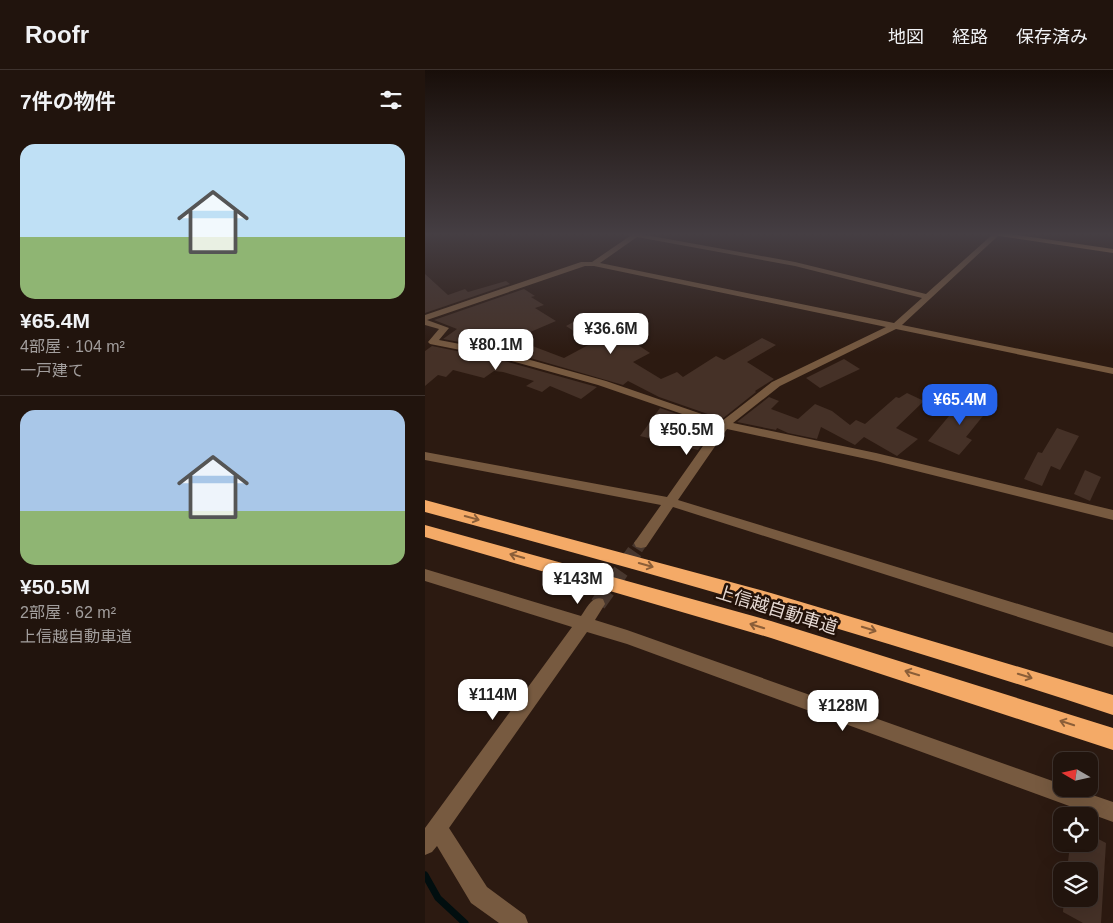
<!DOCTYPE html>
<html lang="ja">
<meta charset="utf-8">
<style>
body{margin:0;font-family:Arial,"Noto Sans JP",sans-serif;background:#2d211b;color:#f1f3f6;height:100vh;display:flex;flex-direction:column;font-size:19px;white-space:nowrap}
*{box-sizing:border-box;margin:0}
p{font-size:16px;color:#a29e9d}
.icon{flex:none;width:28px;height:28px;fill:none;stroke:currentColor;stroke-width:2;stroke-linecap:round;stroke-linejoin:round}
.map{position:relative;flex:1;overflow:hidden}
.details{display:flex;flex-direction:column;background:#21140d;width:425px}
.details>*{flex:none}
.needle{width:32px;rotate:279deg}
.controls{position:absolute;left:628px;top:682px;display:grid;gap:10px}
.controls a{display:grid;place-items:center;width:45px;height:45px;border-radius:10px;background:#21140d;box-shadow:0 5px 20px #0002,0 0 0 1px #3e332e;font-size:25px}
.price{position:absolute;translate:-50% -42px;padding:0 11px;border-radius:10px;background:#fff;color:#222;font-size:16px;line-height:32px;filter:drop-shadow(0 1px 2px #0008)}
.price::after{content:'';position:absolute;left:50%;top:30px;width:15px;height:11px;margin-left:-8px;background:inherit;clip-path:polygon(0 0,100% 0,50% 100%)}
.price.on{background:#2563eb;color:#fff}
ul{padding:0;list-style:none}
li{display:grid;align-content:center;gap:10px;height:265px;padding:0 20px}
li+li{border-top:1px solid #3e332e}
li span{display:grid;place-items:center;height:155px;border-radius:15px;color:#555}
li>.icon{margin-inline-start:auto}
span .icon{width:90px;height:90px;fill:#fffc;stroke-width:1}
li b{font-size:21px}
h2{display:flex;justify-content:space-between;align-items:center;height:60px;padding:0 20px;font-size:21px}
header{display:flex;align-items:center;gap:30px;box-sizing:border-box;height:70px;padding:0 25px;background:#21140d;border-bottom:1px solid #3e332e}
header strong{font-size:24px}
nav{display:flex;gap:28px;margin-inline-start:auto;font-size:18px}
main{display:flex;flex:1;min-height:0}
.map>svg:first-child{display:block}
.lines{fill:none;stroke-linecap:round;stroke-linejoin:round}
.stream{stroke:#010e0f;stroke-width:7}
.building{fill:#453127}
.street-tunnel-far1{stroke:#48372e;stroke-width:12;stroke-dasharray:12 6;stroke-linecap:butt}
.street-tunnel{stroke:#48372e;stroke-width:16;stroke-dasharray:16 8;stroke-linecap:butt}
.street{fill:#775a40;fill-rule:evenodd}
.secondary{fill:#a97a50;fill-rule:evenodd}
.highway{fill:#f4aa67;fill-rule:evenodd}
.oneway{stroke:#8b5e38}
.labels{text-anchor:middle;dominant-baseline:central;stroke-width:5;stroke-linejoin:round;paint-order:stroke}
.near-street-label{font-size:18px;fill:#e6d9d3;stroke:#221108}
</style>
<header>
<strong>Roofr</strong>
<nav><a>地図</a><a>経路</a><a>保存済み</a></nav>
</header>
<main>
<section class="details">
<h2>7件の物件<svg class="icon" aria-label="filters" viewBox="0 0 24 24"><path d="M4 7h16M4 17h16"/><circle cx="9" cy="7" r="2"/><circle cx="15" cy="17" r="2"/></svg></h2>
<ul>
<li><span style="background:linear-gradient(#bfe0f5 60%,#8fb573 0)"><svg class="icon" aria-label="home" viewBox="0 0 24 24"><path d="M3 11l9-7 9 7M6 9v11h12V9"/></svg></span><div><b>¥65.4M</b><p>4部屋 · 104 m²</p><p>一戸建て</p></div></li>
<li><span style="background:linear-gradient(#a9c7e8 65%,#8fb573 0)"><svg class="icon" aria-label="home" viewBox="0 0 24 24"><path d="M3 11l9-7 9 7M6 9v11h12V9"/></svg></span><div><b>¥50.5M</b><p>2部屋 · 62 m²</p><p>上信越自動車道</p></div></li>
</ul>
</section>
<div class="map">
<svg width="688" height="853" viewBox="0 0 688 853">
<rect width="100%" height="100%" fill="#2c1a11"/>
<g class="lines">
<polyline class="stream" points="0,805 13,828 40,853"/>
</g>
<g class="building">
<polygon points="0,204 23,225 40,219 43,222 81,211 85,214 0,243"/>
<polygon points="99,219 110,226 106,227 119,235 110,238 131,251 89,269 139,288 167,273 141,256 154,249 157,251 173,244 183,249 185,248 198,258 192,261 225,283 208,292 236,309 252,302 258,307 291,286 299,290 337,268 351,275 322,292 349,309 330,321 331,322 297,349 234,327 203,311 198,315 78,280 18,269 32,259 9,250"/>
<polygon points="7,276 76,290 172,317 156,329 125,316 117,322 101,316 109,311 78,302 69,301 59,308 28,300 21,307 13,305 0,316 0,281"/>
<polygon points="419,289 435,299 395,318 381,308"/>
<polygon points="482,323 499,331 471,358 493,369 472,386 439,367 430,375 396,357 392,369 363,363 352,358 351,360 312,352 344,327 354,331 346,339 373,349 390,334 407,341 425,355 431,350 440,354 471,327 474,328"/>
<polygon points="544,326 566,336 541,367 547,370 534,385 503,371 535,333"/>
<polygon points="235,338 289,357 273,380 215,366"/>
<polygon points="632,358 654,366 635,400 626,396 617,416 599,409 613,382 617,383"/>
<polygon points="660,400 676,407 665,431 649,424"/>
<polygon points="664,764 681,773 676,853 658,853 638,842 639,829 664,829 664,801 642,801 645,774 664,774"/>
</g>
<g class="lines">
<polyline class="street-tunnel-far1" points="212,479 216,473"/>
<polyline class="street-tunnel" points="173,534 213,477"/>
<g class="street">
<path d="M 201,164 L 215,164 L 370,192 L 501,224 L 568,164 L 575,164 L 477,255 L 688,298 L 688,304 L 471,259 L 355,316 L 308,353 L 451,383 L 688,440 L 688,450 L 451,391 L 302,359 L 253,430 L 688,563 L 688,577 L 248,437 L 221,477 L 216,478 L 211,477 L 209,473 L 236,435 L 0,390 L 0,382 L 242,427 L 292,356 L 173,315 L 76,288 L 5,274 L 3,272 L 14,259 L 0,255 L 0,245 L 156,192 L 167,192 L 205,166 ZM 212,167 L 370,196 L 497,228 L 469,253 L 175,193 ZM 160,196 L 169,196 L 461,257 L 347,312 L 297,351 L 181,311 L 77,282 L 14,270 L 24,258 L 2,250 Z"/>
<path d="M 0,499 L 156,546 C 162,538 167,525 178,529 L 180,534 L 170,550 L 202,560 L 636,714 L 636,719 L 650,719 L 688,732 L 688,752 L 202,574 L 162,562 L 24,758 L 62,817 L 100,845 L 103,853 L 74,853 L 46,833 L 12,776 L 7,782 L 0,785 L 0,758 L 147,557 L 0,511 Z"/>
</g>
<polygon class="secondary" points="571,164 586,164 688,179 688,183 574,166"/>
<g class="highway">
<path d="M 0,430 L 346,523 L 688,625 L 688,645 C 461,570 231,504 0,442 Z"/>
<polygon points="0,455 346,551 688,658 688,680 346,568 0,467"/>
</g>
</g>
<defs><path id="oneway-shaft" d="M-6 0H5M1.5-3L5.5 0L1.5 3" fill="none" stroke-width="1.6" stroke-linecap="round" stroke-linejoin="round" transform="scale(1.25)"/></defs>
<g class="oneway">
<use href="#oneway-shaft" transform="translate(47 448) rotate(15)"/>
<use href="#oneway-shaft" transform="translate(92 486) rotate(-164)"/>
<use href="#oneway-shaft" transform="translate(221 495) rotate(16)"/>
<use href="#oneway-shaft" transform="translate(332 556) rotate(-163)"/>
<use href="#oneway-shaft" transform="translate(444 559) rotate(17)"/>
<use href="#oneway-shaft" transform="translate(487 603) rotate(-163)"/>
<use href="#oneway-shaft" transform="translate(600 606) rotate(17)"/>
<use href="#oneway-shaft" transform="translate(642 653) rotate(-162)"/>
</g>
<linearGradient id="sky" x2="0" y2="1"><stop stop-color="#180e09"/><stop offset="0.58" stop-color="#453e43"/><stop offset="1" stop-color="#453e43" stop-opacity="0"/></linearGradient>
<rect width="688" height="283" fill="url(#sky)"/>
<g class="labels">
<g class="near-street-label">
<text transform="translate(352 540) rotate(17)">上信越自動車道</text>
</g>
</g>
</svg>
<div class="controls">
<a><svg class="needle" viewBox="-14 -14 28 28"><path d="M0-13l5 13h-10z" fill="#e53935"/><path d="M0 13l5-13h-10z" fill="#a29e9d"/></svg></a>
<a><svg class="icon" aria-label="locate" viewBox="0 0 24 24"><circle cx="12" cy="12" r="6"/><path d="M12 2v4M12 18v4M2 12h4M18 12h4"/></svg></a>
<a><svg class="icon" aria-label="layers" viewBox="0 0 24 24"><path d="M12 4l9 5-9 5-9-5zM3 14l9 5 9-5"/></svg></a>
</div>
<b class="price" style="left:186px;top:285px">¥36.6M</b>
<b class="price" style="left:71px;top:301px">¥80.1M</b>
<b class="price on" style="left:535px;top:356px">¥65.4M</b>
<b class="price" style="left:262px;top:386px">¥50.5M</b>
<b class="price" style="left:153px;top:535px">¥143M</b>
<b class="price" style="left:68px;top:651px">¥114M</b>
<b class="price" style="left:418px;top:662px">¥128M</b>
</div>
</main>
